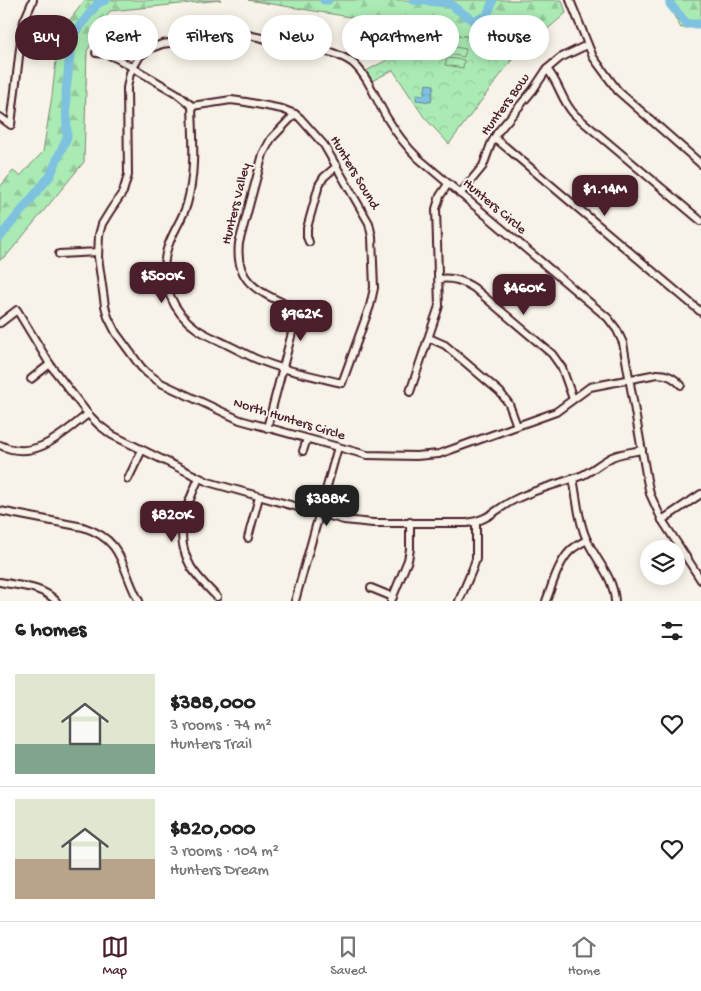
<!DOCTYPE html>
<meta charset="utf-8">
<style>
body{margin:0;font-family:"Gochi Hand",sans-serif;background:#f6f6f6;color:#222;height:100vh;display:flex;flex-direction:column;font-size:19px;white-space:nowrap}
*{box-sizing:border-box;margin:0}
p{font-size:16px;color:#767676}
.icon{flex:none;width:28px;height:28px;fill:none;stroke:currentColor;stroke-width:2;stroke-linecap:round;stroke-linejoin:round}
.map{position:relative;height:601px;overflow:hidden}
.panel{display:flex;flex-direction:column;background:#fff;flex:1}
.panel>*{flex:none}
.hud{position:absolute;left:15px;top:15px;width:671px;height:45px;display:flex;gap:10px}
.controls{position:absolute;left:640px;top:540px;display:grid;gap:10px}
.controls a{display:grid;place-items:center;width:45px;height:45px;border-radius:50%;background:#fff;box-shadow:0 2px 12px #0003;font-size:25px}
.price{position:absolute;translate:-50% -42px;padding:0 11px;border-radius:10px;background:#4a1f2b;color:#fff;font-size:16px;line-height:32px;filter:drop-shadow(0 1px 2px #0008)}
.price::after{content:'';position:absolute;left:50%;top:30px;width:15px;height:11px;margin-left:-8px;background:inherit;clip-path:polygon(0 0,100% 0,50% 100%)}
.price.selected{background:#222;color:#fff}
ul{padding:0;list-style:none}
li{display:flex;align-items:center;gap:15px;height:125px;padding:0 15px}
li+li{border-top:1px solid #e0e0e0}
li span{display:grid;place-items:center;flex:none;width:140px;height:100px;border-radius:0px;color:#555}
li>.icon{margin-inline-start:auto}
span .icon{width:60px;height:60px;fill:#fffc;stroke-width:1}
li b{font-size:21px}
h2{display:flex;justify-content:space-between;align-items:center;height:60px;padding:0 15px;font-size:21px}
.tag{padding:0 18px;border-radius:22px;background:#fff;box-shadow:0 2px 12px #0003;font-size:18px;line-height:45px}
.tag.selected{background:#4a1f2b;color:#fff}
.menu{display:flex;justify-content:space-around;align-items:center;height:70px;border-top:1px solid #e0e0e0;background:#fff;font-size:14px;color:#767676}
.menu a{display:grid;justify-items:center;gap:2px}
.menu .selected{color:#4a1f2b}
.map>svg:first-child{display:block}
.forest{fill:url(#forest-firs);stroke:#7a8570}
.park{fill:url(#park-crowns);stroke:#7a8570}
.pitch{fill:#aaebb4;stroke:#7a8570}
.water{fill:url(#water-ripples);stroke:#6a8198}
.lines{fill:none;stroke-linecap:round;stroke-linejoin:round}
.river{stroke:#7fc2e0;stroke-width:9}
.minor-casing{stroke:#4a1f2b;stroke-width:10}
.minor{stroke:#f7f3e8;stroke-width:6}
.labels{text-anchor:middle;dominant-baseline:central;stroke-width:4;stroke-linejoin:round;paint-order:stroke}
.street-label{font-size:14px;fill:#4a1f2b;stroke:#f7f3e8}
</style>
<div class="map">
<svg width="701" height="601" viewBox="0 0 701 601">
<defs>
<pattern id="forest-firs" width="22" height="20" patternUnits="userSpaceOnUse" patternTransform="scale(1.25)"><rect width="22" height="20" fill="#aaebb4"/><path d="M5 1l3.5 6h-7zM16 11l3.5 6h-7z" fill="#94c99b"/></pattern>
<pattern id="park-crowns" width="20" height="18" patternUnits="userSpaceOnUse" patternTransform="scale(1.25)"><rect width="20" height="18" fill="#aaebb4"/><path d="M2 6a3 3 0 1 1 6 0M12 15a3 3 0 1 1 6 0" fill="none" stroke="#94c99b"/></pattern>
<pattern id="water-ripples" width="26" height="14" patternUnits="userSpaceOnUse" patternTransform="scale(1.25)"><rect width="26" height="14" fill="#7fc2e0"/><path d="M2 4q2-2 4 0t4 0M15 11q2-2 4 0t4 0" fill="none" stroke="#6fa6c0"/></pattern>
</defs>
<rect width="100%" height="100%" fill="#f7f3e8"/>
<filter id="ink" filterUnits="userSpaceOnUse"><feTurbulence type="fractalNoise" baseFrequency=".02" numOctaves="2"/><feDisplacementMap in="SourceGraphic" scale="10" xChannelSelector="R" yChannelSelector="G"/><feConvolveMatrix kernelMatrix="1 2 1 2 8 2 1 2 1" color-interpolation-filters="sRGB"/></filter>
<g filter="url(#ink)">
<g class="forest">
<polygon points="85,0 221,0 110,11 87,51 84,162 8,254 0,260 0,187 13,171 20,176 43,152 52,96 59,34"/>
<polygon points="248,0 562,0 566,13 511,61 482,39"/>
<polygon points="665,0 701,0 701,27 681,28"/>
</g>
<polygon class="park" points="385,23 482,39 511,61 449,144 424,117 393,70 370,82 364,72 387,60 375,37"/>
<g class="pitch">
<polygon points="398,37 414,40 413,48 397,45"/>
<polygon points="449,46 466,49 464,57 448,54"/>
<polygon points="396,48 413,51 411,59 395,56"/>
<polygon points="447,58 464,60 463,68 445,65"/>
</g>
<polygon class="water" points="426,84 434,85 431,102 416,100 417,94 424,95"/>
<g class="lines">
<g class="river">
<polyline points="324,0 328,0"/>
<polyline points="413,0 448,3 474,21 487,16 493,0"/>
<polyline points="670,0 670,4 687,24 701,24"/>
<polyline points="0,237 50,176 67,137 66,92 72,36 98,3 106,0"/>
</g>
<defs>
<g id="minor">
<polyline points="570,0 593,57 618,91 701,164"/>
<polyline points="96,53 107,54 118,59 176,93 192,106"/>
<path d="M 547,69 C 560,84 561,101 575,115 L 701,221"/>
<path d="M 231,100 L 246,102 L 282,109 L 295,114 L 300,118 L 324,145 L 369,223 L 372,237 L 374,288 L 370,306 L 342,383 C 313,376 282,370 254,358 C 246,354 238,350 230,346 C 219,340 207,336 197,329 C 172,312 160,281 166,253 C 170,235 182,221 187,204 C 196,172 193,139 192,106 Z"/>
<polyline points="0,117 11,125 22,31 24,21 33,0"/>
<polyline points="495,138 701,312"/>
<polyline points="460,194 483,166 491,144 497,133 533,90 547,69 560,58 587,45"/>
<polyline points="309,242 307,237 307,228 319,185 324,177 337,166"/>
<polyline points="59,254 98,252"/>
<path d="M 439,279 C 453,277 463,281 474,288 L 552,354 L 562,368 L 573,399"/>
<path d="M 0,323 L 17,310 L 51,366 L 88,414 L 99,425 L 112,435 L 208,482 L 344,520 L 373,523 L 467,523 C 489,521 499,506 518,498 C 539,488 562,483 583,475 C 593,470 602,462 612,457 C 621,453 632,452 642,450"/>
<polyline points="429,338 445,345 500,392 509,404 517,426"/>
<polyline points="31,379 50,364"/>
<path d="M 681,385 C 674,378 668,374 657,374 L 590,387 L 556,412 L 439,454 L 416,456 L 367,455 L 240,420 L 161,383 L 147,373 L 141,367 L 116,333 L 108,317 L 105,306 L 98,257 L 99,235 L 102,224 L 110,211 L 123,192 L 128,175 L 127,88 L 130,73 L 140,56 L 149,49 L 162,44 L 233,34 L 243,34 L 333,53 C 341,56 348,59 354,64 C 369,78 376,100 387,118 C 396,133 406,146 418,158 L 608,318 L 617,330 L 623,343 L 647,480 L 650,494 L 662,520 L 701,580"/>
<polyline points="410,392 439,306 436,209 440,196 448,184"/>
<path d="M 267,428 L 298,310 C 266,294 234,287 239,243 L 263,154 L 271,139 L 295,114"/>
<path d="M 0,445 C 35,462 62,434 88,414"/>
<polyline points="303,451 307,439"/>
<path d="M 199,478 C 185,509 173,535 191,567 C 198,578 208,588 217,597"/>
<path d="M 573,478 C 577,498 578,520 586,538 C 596,561 613,575 615,601"/>
<polyline points="128,479 142,450"/>
<path d="M 0,511 L 83,527 C 126,541 120,568 139,601"/>
<polyline points="662,520 701,494"/>
<polyline points="248,538 259,497"/>
<path d="M 0,582 C 18,586 42,586 56,601"/>
<polyline points="371,588 393,597"/>
<polyline points="295,601 338,447"/>
<polyline points="391,601 408,560 410,549 410,522"/>
<polyline points="459,601 473,568 476,559 476,522"/>
<path d="M 546,601 C 552,586 558,563 570,551 C 575,546 581,543 587,540"/>
</g>
</defs>
<use href="#minor" class="minor-casing"/>
<use href="#minor" class="minor"/>
</g>
</g>
<g class="labels">
<g class="street-label">
<text transform="translate(506 105) rotate(-54)">Hunters Bow</text>
<text transform="translate(354 173) rotate(59)">Hunters Sound</text>
<text transform="translate(237 204) rotate(-76)">Hunters Valley</text>
<text transform="translate(494 207) rotate(40)">Hunters Circle</text>
<text transform="translate(289 420) rotate(17)">North Hunters Circle</text>
</g>
</g>
</svg>
<div class="controls">
<a><svg class="icon" aria-label="layers" viewBox="0 0 24 24"><path d="M12 4l9 5-9 5-9-5zM3 14l9 5 9-5"/></svg></a>
</div>
<b class="price" style="left:605px;top:217px">$1.14M</b>
<b class="price" style="left:162px;top:304px">$500K</b>
<b class="price" style="left:524px;top:316px">$460K</b>
<b class="price" style="left:301px;top:342px">$962K</b>
<b class="price selected" style="left:327px;top:527px">$388K</b>
<b class="price" style="left:172px;top:543px">$820K</b>
<div class="hud">
<a class="tag selected">Buy</a>
<a class="tag">Rent</a>
<a class="tag">Filters</a>
<a class="tag">New</a>
<a class="tag">Apartment</a>
<a class="tag">House</a>
</div>
</div>
<section class="panel">
<h2>6 homes<svg class="icon" aria-label="filters" viewBox="0 0 24 24"><path d="M4 7h16M4 17h16"/><circle cx="9" cy="7" r="2"/><circle cx="15" cy="17" r="2"/></svg></h2>
<ul>
<li><span style="background:linear-gradient(#dfe7d0 70%,#7fa58c 0)"><svg class="icon" aria-label="home" viewBox="0 0 24 24"><path d="M3 11l9-7 9 7M6 9v11h12V9"/></svg></span><div><b>$388,000</b><p>3 rooms · 74 m²</p><p>Hunters Trail</p></div><svg class="icon" aria-label="heart" viewBox="0 0 24 24"><path d="M12 20l-8-8c-3-5 5-10 8-4 3-6 11-1 8 4z"/></svg></li>
<li><span style="background:linear-gradient(#dfe7d0 60%,#b9a48a 0)"><svg class="icon" aria-label="home" viewBox="0 0 24 24"><path d="M3 11l9-7 9 7M6 9v11h12V9"/></svg></span><div><b>$820,000</b><p>3 rooms · 104 m²</p><p>Hunters Dream</p></div><svg class="icon" aria-label="heart" viewBox="0 0 24 24"><path d="M12 20l-8-8c-3-5 5-10 8-4 3-6 11-1 8 4z"/></svg></li>
</ul>
</section>
<nav class="menu">
<a class="selected"><svg class="icon" aria-label="map" viewBox="0 0 24 24"><path d="M3 6l6-2 6 2 6-2v14l-6 2-6-2-6 2zM9 4v14M15 6v14"/></svg>Map</a>
<a><svg class="icon" aria-label="saved" viewBox="0 0 24 24"><path d="M7 4h10v16l-5-4-5 4z"/></svg>Saved</a>
<a><svg class="icon" aria-label="home" viewBox="0 0 24 24"><path d="M3 11l9-7 9 7M6 9v11h12V9"/></svg>Home</a>
</nav>
